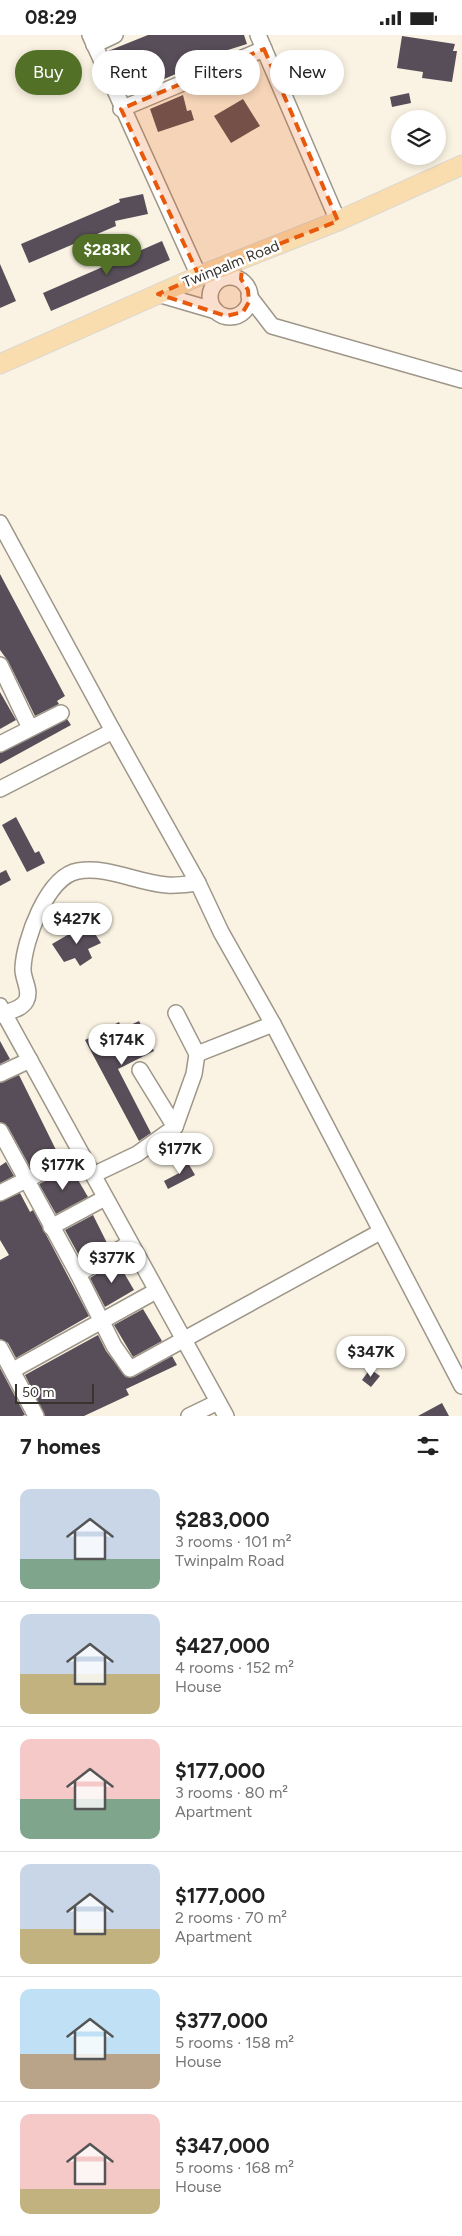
<!DOCTYPE html>
<meta charset="utf-8">
<style>
body{margin:0;font-family:Figtree,sans-serif;background:#f2f2f2;color:#222;height:100vh;display:flex;flex-direction:column;font-size:19px;white-space:nowrap}
*{box-sizing:border-box;margin:0}
p{font-size:16px;color:#767676}
.icon{flex:none;width:28px;height:28px;fill:none;stroke:currentColor;stroke-width:2;stroke-linecap:round;stroke-linejoin:round}
.map{position:relative;height:1381px;overflow:hidden}
.side{display:flex;flex-direction:column;background:#fff;flex:1}
.side>*{flex:none}
.banner{position:absolute;left:15px;top:15px;width:432px;height:45px;display:flex;gap:10px}
.controls{position:absolute;left:391px;top:75px;display:grid;gap:10px}
.controls a{display:grid;place-items:center;width:55px;height:55px;border-radius:50%;background:#fff;box-shadow:0 2px 8px #0003;font-size:25px}
.scale{position:absolute;left:15px;bottom:12px;width:79px;box-sizing:border-box;padding-left:5px;border:2px solid #37342e;border-top:0;font-size:14px;line-height:18px;white-space:nowrap;color:#37342e;-webkit-text-stroke:4px #fff;paint-order:stroke}
.price{position:absolute;translate:-50% -42px;padding:0 11px;border-radius:18px;background:#fff;color:#222;font-size:16px;line-height:32px;filter:drop-shadow(0 1px 2px #0008)}
.price::after{content:'';position:absolute;left:50%;top:30px;width:15px;height:11px;margin-left:-8px;background:inherit;clip-path:polygon(0 0,100% 0,50% 100%)}
.price.on{background:#527126;color:#fff}
ul{padding:0;list-style:none}
li{display:flex;align-items:center;gap:15px;height:125px;padding:0 20px}
li+li{border-top:1px solid #e0e0e0}
li span{display:grid;place-items:center;flex:none;width:140px;height:100px;border-radius:10px;color:#555}
li>.icon{margin-inline-start:auto}
span .icon{width:60px;height:60px;fill:#fffc;stroke-width:1}
li b{font-size:21px}
h2{display:flex;justify-content:space-between;align-items:center;height:60px;padding:0 20px;font-size:21px}
.pill{padding:0 18px;border-radius:22px;background:#fff;box-shadow:0 2px 8px #0003;font-size:18px;line-height:45px}
.pill.on{background:#527126;color:#fff}
.status{display:flex;justify-content:space-between;align-items:center;height:35px;padding:0 25px;background:#fff;direction:ltr}
.status svg{height:14px;fill:currentColor}
.map>svg:first-child{display:block}
.building{fill:#584e59}
.lines{fill:none;stroke-linecap:round;stroke-linejoin:round}
.minor-casing{stroke:#9e9789;stroke-width:18}
.major-casing{stroke:#d7d6d5;stroke-width:21}
.minor{stroke:#fff;stroke-width:15}
.major{stroke:#f9ddaf;stroke-width:19}
.marked{fill:#e8590c;fill-opacity:0.2;stroke:#e8590c;stroke-width:4;stroke-dasharray:10 6;stroke-linejoin:round}
.labels{text-anchor:middle;dominant-baseline:central;stroke-width:5;stroke-linejoin:round;paint-order:stroke}
.street-label{font-size:15px;fill:#37342e;stroke:#fff}
</style>
<div class="status"><b>08:29</b><svg viewBox="0 0 49 12"><path d="M0 12V9h3v3zM5 12V6h3v6zM10 12V3h3v9zM15 12V0h3v12zM26 1h20v11H26zM47 4h2v5h-2z"/></svg></div>
<div class="map">
<svg width="462" height="1381" viewBox="0 0 462 1381">
<rect width="100%" height="100%" fill="#faf3e3"/>
<g class="building">
<polygon points="148,0 244,0 247,9 212,20 213,23 127,60 108,16"/>
<polygon points="402,1 455,9 453,16 457,16 452,47 422,43 423,37 397,33"/>
<polygon points="409,58 411,68 392,72 390,62"/>
<polygon points="183,60 187,76 191,75 194,85 158,97 150,74"/>
<polygon points="243,64 260,91 231,108 214,81"/>
<polygon points="143,159 148,179 115,186 116,191 29,228 21,209 120,167 119,164"/>
<polygon points="162,206 170,225 51,276 43,258"/>
<polygon points="0,229 16,266 0,273"/>
<polygon points="0,539 65,661 57,666 59,669 35,681 8,626 0,615"/>
<polygon points="0,657 16,685 0,694"/>
<polygon points="67,684 71,690 0,729 0,718"/>
<polygon points="16,782 35,818 39,816 45,828 27,837 2,790"/>
<polygon points="6,835 11,845 0,851 0,838"/>
<polygon points="88,888 101,908 88,914 92,923 80,931 75,923 64,927 52,909"/>
<polygon points="139,986 154,1016 118,1034 151,1098 139,1106 85,1005 119,987 122,994"/>
<polygon points="0,1006 10,1024 0,1029"/>
<polygon points="19,1040 58,1119 30,1132 8,1092 0,1087 0,1048"/>
<polygon points="187,1126 195,1140 168,1154 164,1146 181,1137 178,1130"/>
<polygon points="6,1127 14,1141 0,1148 0,1131"/>
<polygon points="71,1133 88,1162 56,1179 39,1149"/>
<polygon points="20,1158 30,1177 33,1175 89,1281 16,1323 8,1308 0,1304 0,1225 9,1220 0,1205 0,1167"/>
<polygon points="93,1180 108,1210 82,1226 65,1195"/>
<polygon points="117,1226 134,1255 105,1272 90,1243"/>
<polygon points="143,1274 162,1306 133,1322 114,1290"/>
<polygon points="98,1300 106,1316 126,1342 134,1342 172,1321 177,1330 126,1354 129,1360 84,1381 45,1381 25,1340"/>
<polygon points="0,1333 25,1380 22,1381 0,1381"/>
<polygon points="370,1334 380,1341 371,1352 362,1345"/>
<polygon points="442,1368 449,1381 418,1381"/>
</g>
<g class="lines">
<defs>
<g id="minor">
<polyline points="90,0 199,241"/>
<polyline points="258,0 338,186"/>
<polyline points="94,10 115,0"/>
<polyline points="121,74 264,14"/>
<circle cx="230" cy="262" r="20"/>
<polyline points="158,259 216,276"/>
<polyline points="249,261 272,291 462,345"/>
<polyline points="0,488 113,696 198,848 221,897 273,989 462,1351"/>
<polyline points="0,630 30,693"/>
<polyline points="0,709 61,678"/>
<polyline points="0,754 113,696"/>
<polyline points="0,971 226,1381"/>
<path d="M 0,980 C 8,976 21,975 26,966 C 32,955 22,944 23,933 C 24,906 47,841 78,836 C 108,831 138,848 167,850 C 177,851 188,849 198,848"/>
<polyline points="197,1019 273,989"/>
<polyline points="140,1035 175,1092"/>
<polyline points="0,1039 30,1025"/>
<polyline points="0,1096 78,1239 114,1311 130,1334 380,1197"/>
<polyline points="93,1140 137,1119 175,1092 194,1039 197,1019 176,978"/>
<polyline points="0,1158 80,1118"/>
<polyline points="51,1192 105,1163"/>
<polyline points="78,1239 130,1208"/>
<polyline points="0,1313 36,1381"/>
<polyline points="13,1335 156,1256"/>
<polyline points="189,1381 218,1367"/>
</g>
<polyline id="major" points="0,329 199,241 338,186 462,130"/>
</defs>
<use href="#minor" class="minor-casing"/>
<use href="#major" class="major-casing"/>
<use href="#minor" class="minor"/>
<use href="#major" class="major"/>
</g>
<path class="marked" d="M 264,14 L 338,186 L 243,223 L 241,244 L 248,255 L 249,267 L 243,277 L 226,281 L 158,259 L 199,241 L 121,74 Z"/>
<g class="labels">
<g class="street-label">
<text transform="translate(231 229) rotate(-22)">Twinpalm Road</text>
</g>
</g>
</svg>
<div class="controls">
<a><svg class="icon" aria-label="layers" viewBox="0 0 24 24"><path d="M12 4l9 5-9 5-9-5zM3 14l9 5 9-5"/></svg></a>
</div>
<div class="scale">50 m</div>
<b class="price on" style="left:107px;top:241px">$283K</b>
<b class="price" style="left:77px;top:910px">$427K</b>
<b class="price" style="left:122px;top:1031px">$174K</b>
<b class="price" style="left:180px;top:1140px">$177K</b>
<b class="price" style="left:63px;top:1156px">$177K</b>
<b class="price" style="left:112px;top:1249px">$377K</b>
<b class="price" style="left:371px;top:1343px">$347K</b>
<div class="banner">
<a class="pill on">Buy</a>
<a class="pill">Rent</a>
<a class="pill">Filters</a>
<a class="pill">New</a>
</div>
</div>
<section class="side">
<h2>7 homes<svg class="icon" aria-label="filters" viewBox="0 0 24 24"><path d="M4 7h16M4 17h16"/><circle cx="9" cy="7" r="2"/><circle cx="15" cy="17" r="2"/></svg></h2>
<ul>
<li><span style="background:linear-gradient(#c9d6e8 70%,#7fa58c 0)"><svg class="icon" aria-label="home" viewBox="0 0 24 24"><path d="M3 11l9-7 9 7M6 9v11h12V9"/></svg></span><div><b>$283,000</b><p>3 rooms · 101 m²</p><p>Twinpalm Road</p></div></li>
<li><span style="background:linear-gradient(#c9d6e8 60%,#c2b280 0)"><svg class="icon" aria-label="home" viewBox="0 0 24 24"><path d="M3 11l9-7 9 7M6 9v11h12V9"/></svg></span><div><b>$427,000</b><p>4 rooms · 152 m²</p><p>House</p></div></li>
<li><span style="background:linear-gradient(#f6c9c9 60%,#7fa58c 0)"><svg class="icon" aria-label="home" viewBox="0 0 24 24"><path d="M3 11l9-7 9 7M6 9v11h12V9"/></svg></span><div><b>$177,000</b><p>3 rooms · 80 m²</p><p>Apartment</p></div></li>
<li><span style="background:linear-gradient(#c9d6e8 65%,#c2b280 0)"><svg class="icon" aria-label="home" viewBox="0 0 24 24"><path d="M3 11l9-7 9 7M6 9v11h12V9"/></svg></span><div><b>$177,000</b><p>2 rooms · 70 m²</p><p>Apartment</p></div></li>
<li><span style="background:linear-gradient(#bfe0f5 65%,#b9a48a 0)"><svg class="icon" aria-label="home" viewBox="0 0 24 24"><path d="M3 11l9-7 9 7M6 9v11h12V9"/></svg></span><div><b>$377,000</b><p>5 rooms · 158 m²</p><p>House</p></div></li>
<li><span style="background:linear-gradient(#f6c9c9 75%,#c2b280 0)"><svg class="icon" aria-label="home" viewBox="0 0 24 24"><path d="M3 11l9-7 9 7M6 9v11h12V9"/></svg></span><div><b>$347,000</b><p>5 rooms · 168 m²</p><p>House</p></div></li>
</ul>
</section>
